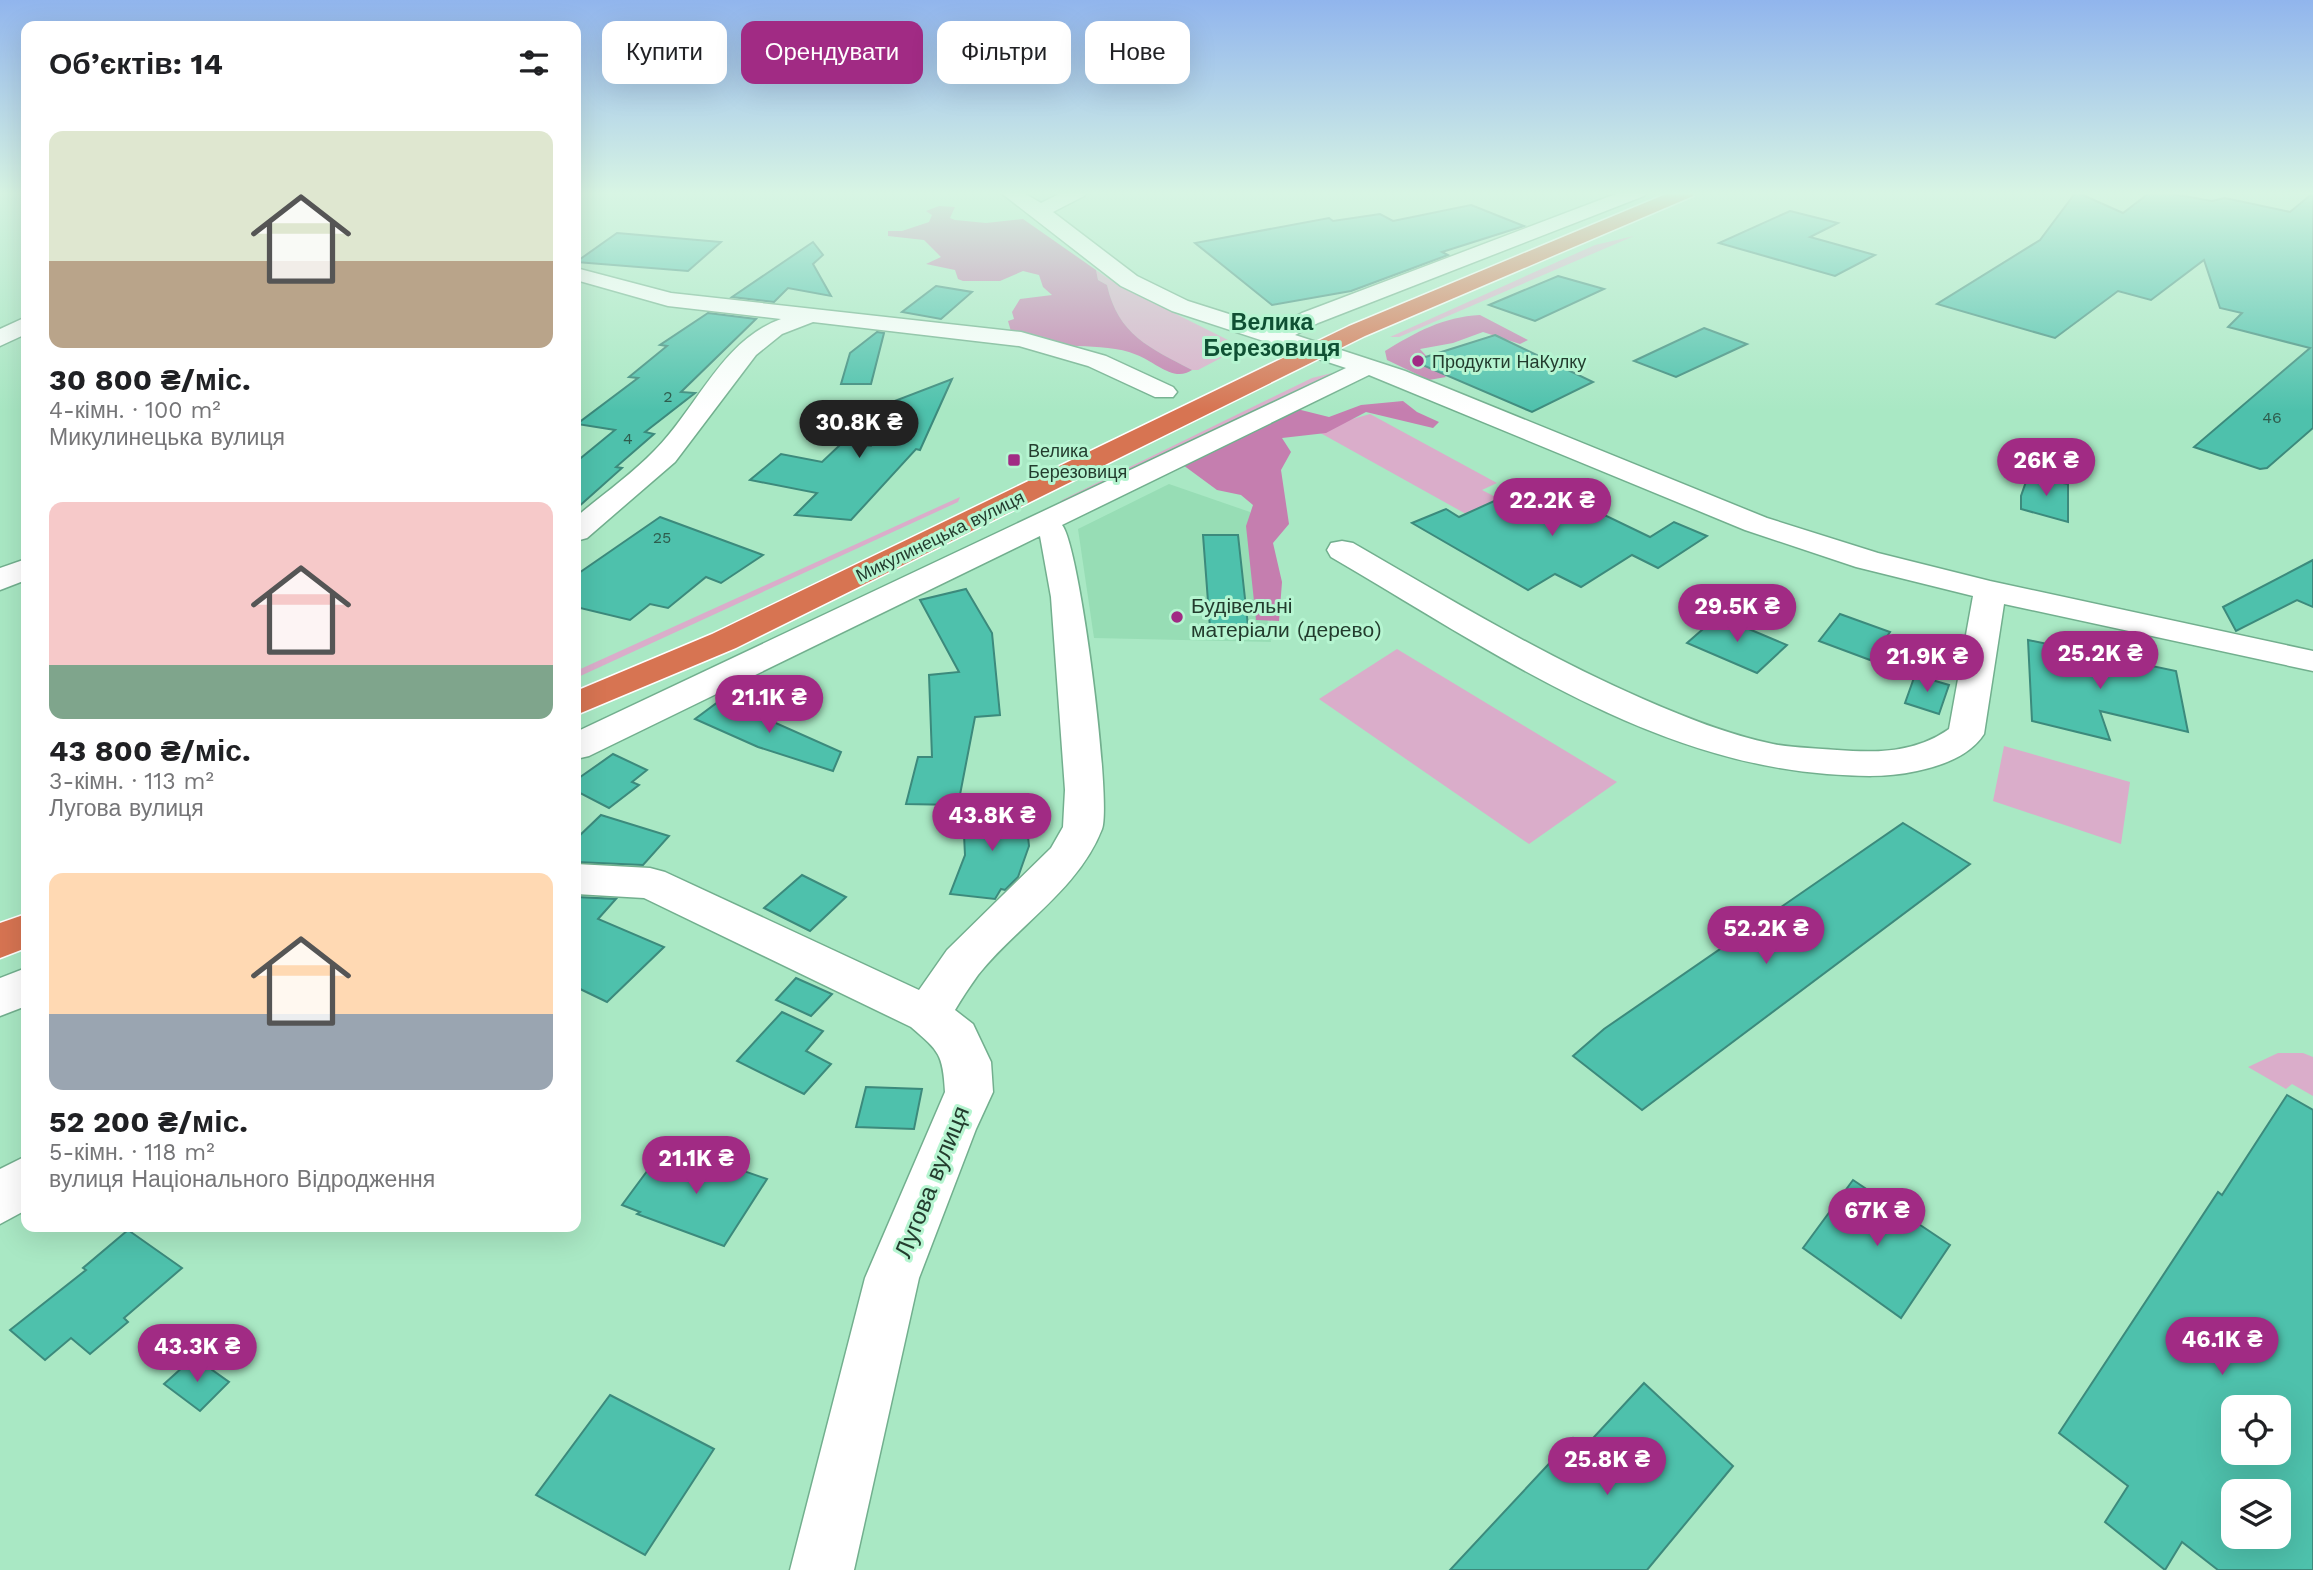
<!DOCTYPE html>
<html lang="uk">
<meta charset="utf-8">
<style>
body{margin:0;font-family:"Work Sans",sans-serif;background:#f2f2f2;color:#202124;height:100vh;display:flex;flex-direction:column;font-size:26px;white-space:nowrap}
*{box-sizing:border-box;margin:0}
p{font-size:23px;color:#757577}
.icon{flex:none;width:38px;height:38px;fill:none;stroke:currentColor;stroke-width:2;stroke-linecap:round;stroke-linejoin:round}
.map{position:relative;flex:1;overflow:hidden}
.drawer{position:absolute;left:21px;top:21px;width:560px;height:1211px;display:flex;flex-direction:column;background:#fff;border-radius:14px;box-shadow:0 7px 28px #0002}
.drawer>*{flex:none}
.banner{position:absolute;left:602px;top:21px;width:665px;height:63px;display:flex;gap:14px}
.controls{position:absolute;left:2221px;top:1395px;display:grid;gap:14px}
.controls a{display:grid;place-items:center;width:70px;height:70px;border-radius:14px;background:#fff;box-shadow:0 7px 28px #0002;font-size:35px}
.price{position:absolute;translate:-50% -60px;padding:0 16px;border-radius:24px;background:#a12b84;color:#fff;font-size:23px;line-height:46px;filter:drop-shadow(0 2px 4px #0008)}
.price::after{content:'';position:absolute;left:50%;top:42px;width:21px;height:16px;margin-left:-10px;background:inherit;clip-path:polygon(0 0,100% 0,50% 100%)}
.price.active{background:#222;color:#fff}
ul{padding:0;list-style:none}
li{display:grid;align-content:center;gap:14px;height:371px;padding:0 28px}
li span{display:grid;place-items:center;height:217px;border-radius:14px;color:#555}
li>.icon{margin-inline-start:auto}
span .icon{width:126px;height:126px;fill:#fffc;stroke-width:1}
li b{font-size:30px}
h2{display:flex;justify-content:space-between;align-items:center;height:84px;padding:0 28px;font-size:30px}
.pill{padding:0 24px;border-radius:14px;background:#fff;box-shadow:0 7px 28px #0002;font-size:24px;line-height:63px}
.pill.active{background:#a12b84;color:#fff}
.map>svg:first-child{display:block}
.built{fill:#97ddb5}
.green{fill:#daadca}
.forest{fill:#c57eaf}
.building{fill:#4ec1ac;stroke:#3c8a7c;stroke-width:2;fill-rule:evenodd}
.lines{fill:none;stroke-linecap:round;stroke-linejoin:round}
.minor-casing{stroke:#72af8e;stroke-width:3}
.highway-casing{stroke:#fff;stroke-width:3}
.minor{fill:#fff;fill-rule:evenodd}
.highway{fill:#d77452;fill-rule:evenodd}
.poi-dot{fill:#a12b84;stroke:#b6f5d1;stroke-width:2.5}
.labels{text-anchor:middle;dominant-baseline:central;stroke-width:6;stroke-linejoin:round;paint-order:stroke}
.far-number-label{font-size:16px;fill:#2e5d4e}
.far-poi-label{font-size:18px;fill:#233c2e;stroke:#b6f5d1;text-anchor:start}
.far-street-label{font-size:18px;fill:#233c2e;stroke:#b6f5d1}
.poi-label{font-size:21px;fill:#233c2e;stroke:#b6f5d1;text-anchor:start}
.far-district-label{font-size:23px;font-weight:bold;fill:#0f5033;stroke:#b6f5d1}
.near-street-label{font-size:24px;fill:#233c2e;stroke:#b6f5d1}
</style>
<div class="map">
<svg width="2313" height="1570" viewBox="0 0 2313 1570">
<rect width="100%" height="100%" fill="#a9e8c4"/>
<polygon class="built" points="1169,484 1250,512 1271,642 1094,638 1078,529"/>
<g class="green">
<polygon points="1634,236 1399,337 1390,337 1595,245"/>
<path d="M 1096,270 L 1118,285 L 1242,347 L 1198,370 L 1192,370 C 1150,348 1118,335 1107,285 L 1098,280 Z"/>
<polygon points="1332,373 1340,374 1057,506 1062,500 1312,378"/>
<polygon points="1370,414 1497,483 1482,490 1521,510 1484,524 1315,430"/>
<polygon points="960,497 958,502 576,678 576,671"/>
<polygon points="1397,649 1617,782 1529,844 1319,699"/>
<polygon points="2004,746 2130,782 2121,844 1993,801"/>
<polygon points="2278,1053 2303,1053 2313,1057 2313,1096 2292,1084 2286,1089 2248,1067"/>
</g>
<g class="forest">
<path d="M 939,206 L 955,207 L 950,218 L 955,220 L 986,223 L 1023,219 L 1096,270 L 1098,280 L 1107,285 C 1118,335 1150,348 1192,370 C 1174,383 1154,361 1137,355 C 1118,347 1098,347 1078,346 C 1056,346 1033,340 1012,335 L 1008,321 L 1014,319 L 1012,312 L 1020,299 L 1052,295 L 1043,287 L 1039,275 L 1023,271 L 1000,281 L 963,281 L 958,279 L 955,270 L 926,264 L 941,257 L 924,240 L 888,236 L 888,231 L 902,231 L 929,222 L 932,215 L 926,211 Z"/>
<path d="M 1480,315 L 1528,340 L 1520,344 L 1483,332 L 1453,343 L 1420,349 L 1446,377 L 1429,380 L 1387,360 L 1385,351 C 1416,332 1443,317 1480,315 Z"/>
<polygon points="1403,401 1417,412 1439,422 1433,428 1366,412 1326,433 1282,438 1291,452 1281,470 1289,524 1273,543 1282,582 1279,621 1256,620 1246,526 1253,505 1241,495 1217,490 1183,465 1285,406 1329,417 1361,405"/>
</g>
<g class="building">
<polygon points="2076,192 2123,213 2148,194 2161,192 2212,201 2225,198 2290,212 2313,193 2313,428 2267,468 2260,469 2194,447 2310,348 2228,327 2242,313 2220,308 2204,260 2151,300 2118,291 2055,338 1937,304 2040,240"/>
<polygon points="1471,205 1524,226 1442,252 1448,255 1351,291 1272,305 1195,243 1329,218 1333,221 1380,214 1393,221"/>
<polygon points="1790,211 1838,223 1810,237 1875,255 1835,276 1719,243"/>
<polygon points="617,233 721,242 688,271 576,262"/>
<polygon points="813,242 823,255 813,264 831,296 788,288 774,302 732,297"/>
<polygon points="1558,276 1604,289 1535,321 1489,305"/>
<polygon points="936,286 972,292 941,319 902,312"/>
<polygon points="708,313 756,319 681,392 695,393 645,432 654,434 616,467 622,468 576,509 576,462 615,430 577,424 638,378 629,377 667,346 660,345"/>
<polygon points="1704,328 1747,344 1676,377 1634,361"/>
<polygon points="877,332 884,333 871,384 841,384 850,353"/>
<polygon points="1495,335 1593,382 1532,412 1413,361"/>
<polygon points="952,379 920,450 916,449 851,520 795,515 817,493 750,480 781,454 822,462 841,444 871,446 892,402"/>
<polygon points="2028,476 2068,484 2068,522 2021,509 2021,496"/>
<polygon points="1536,482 1650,537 1674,522 1707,536 1658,568 1632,555 1581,587 1555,574 1528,590 1412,523 1446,509 1459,517"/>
<polygon points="660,517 763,555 721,583 706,577 668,608 650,604 630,620 576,607 576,575"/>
<polygon points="1203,535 1238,535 1248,626 1210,628"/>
<polygon points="2313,560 2313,607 2297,600 2236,631 2223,607"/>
<polygon points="966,589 992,633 1000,715 975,717 958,805 906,804 918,757 932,757 929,675 959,672 920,600"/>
<polygon points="1840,614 1890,632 1870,660 1819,641"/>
<polygon points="1718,616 1787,645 1757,673 1687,643"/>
<polygon points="2028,640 2176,671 2188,732 2100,711 2110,740 2032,721"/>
<polygon points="1915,675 1949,685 1939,714 1905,703"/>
<polygon points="722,699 841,752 833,771 758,747 695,719"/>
<polygon points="613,754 647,770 632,782 639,785 609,808 576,791 576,780"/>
<polygon points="1025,809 1029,846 1018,877 1005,890 1001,889 995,899 950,894 965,855 963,815"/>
<polygon points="601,815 669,836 643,865 576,862 576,839"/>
<polygon points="1903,823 1970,864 1642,1110 1573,1056 1604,1029"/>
<polygon points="802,875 846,897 810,931 764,908"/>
<polygon points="576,897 616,899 598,919 664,947 607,1002 576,987"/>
<polygon points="796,978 832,994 811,1016 776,1000"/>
<polygon points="782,1012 823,1031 806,1051 831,1064 804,1094 737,1061"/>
<polygon points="866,1087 922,1089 914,1129 856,1127"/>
<path d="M 2287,1095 L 2313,1110 L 2313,1570 L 2218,1570 L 2182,1542 L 2165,1570 L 2105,1522 L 2128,1486 L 2059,1433 L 2218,1192 L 2222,1195 ZM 2233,1407 L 2278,1407 L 2278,1452 L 2233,1452 ZM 2233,1491 L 2278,1491 L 2278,1536 L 2233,1536 Z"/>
<polygon points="683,1150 767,1179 724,1246 637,1214 640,1212 622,1205 659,1155 675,1161"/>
<polygon points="1853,1180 1950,1245 1901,1318 1803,1248"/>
<polygon points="128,1230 182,1268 124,1318 128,1322 90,1354 71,1338 45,1360 10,1330 86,1270 83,1268"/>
<polygon points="194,1357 229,1382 200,1411 164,1384"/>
<polygon points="1644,1383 1733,1466 1647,1570 1450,1570 1573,1438 1583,1449"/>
<polygon points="610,1395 714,1449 645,1555 536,1495"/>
</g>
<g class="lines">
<defs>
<g id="minor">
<path d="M 1000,192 L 1022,192 L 1041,203 L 1063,192 L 1086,192 L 1084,196 L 1053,212 L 1137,276 L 1188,301 L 1273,328 L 1302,313 L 1621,192 L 1646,192 L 1644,196 L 1318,323 L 1295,335 L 1405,371 L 1767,518 L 1878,553 L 1990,581 L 2313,651 L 2313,671 L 2004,604 L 1984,734 C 1970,756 1941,766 1917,771 C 1887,778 1857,776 1827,774 C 1645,760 1484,646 1331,557 L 1327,550 L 1331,543 L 1342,541 L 1353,543 C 1448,598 1542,655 1643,699 C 1684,717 1729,735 1773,744 C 1794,748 1816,748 1837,750 C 1877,753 1915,753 1949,729 L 1973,596 L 1856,567 L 1745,530 L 1369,375 L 1062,525 C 1080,546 1112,803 1102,829 C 1079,889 1017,926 978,975 C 970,986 962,998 955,1010 L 973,1024 L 991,1062 L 993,1092 L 976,1129 L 919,1278 L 854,1570 L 790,1570 L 865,1278 L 945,1092 C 943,1054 939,1051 911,1027 L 644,898 L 576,894 L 576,864 L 650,868 L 665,872 L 919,990 L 947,950 L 1051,848 L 1063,827 L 1065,790 L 1051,597 L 1040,536 L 589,756 L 576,759 L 576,732 L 1346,368 L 1172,311 L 1121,286 Z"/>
<path d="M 576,268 L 671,293 L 1021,332 L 1106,356 L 1173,387 L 1177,392 L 1173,397 L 1155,397 L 1088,366 L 1019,346 L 813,322 L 782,334 L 756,355 L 675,462 L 587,538 L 576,541 L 576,517 C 602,495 631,475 655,450 C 697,408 722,340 781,319 L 668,306 L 576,280 Z"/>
<polygon points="26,317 26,334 0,346 0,329"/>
<polygon points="26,559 26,580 0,590 0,568"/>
<polygon points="26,968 26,1006 0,1016 0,978"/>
<polygon points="26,1156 26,1210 0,1224 0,1169"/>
</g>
<g id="highway">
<polygon points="1671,192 1695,192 1693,196 1365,336 736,648 576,715 576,691 712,634 1349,326"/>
<polygon points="26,914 26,948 0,958 0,923"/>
</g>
</defs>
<use href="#minor" class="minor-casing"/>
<use href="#highway" class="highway-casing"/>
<use href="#minor" class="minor"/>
<use href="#highway" class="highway"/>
</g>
<linearGradient id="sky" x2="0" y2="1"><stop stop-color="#91b5ed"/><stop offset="0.47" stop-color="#d8f5e4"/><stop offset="1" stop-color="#d8f5e4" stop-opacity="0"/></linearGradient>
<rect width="2313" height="411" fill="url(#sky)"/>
<g class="poi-dot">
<circle cx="1418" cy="361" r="7"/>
<rect x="1007" y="453" width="14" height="14" rx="3.5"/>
<circle cx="1177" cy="617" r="7"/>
</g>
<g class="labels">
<g class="far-number-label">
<text x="668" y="396">2</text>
<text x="2272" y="417">46</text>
<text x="628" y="438">4</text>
<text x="662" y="537">25</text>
</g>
<g class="far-poi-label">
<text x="1432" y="361">Продукти НаКулку</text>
<text x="1028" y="450">Велика<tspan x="1028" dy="21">Березовиця</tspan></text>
</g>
<g class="far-street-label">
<text transform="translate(940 536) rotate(-26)">Микулинецька вулиця</text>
</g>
<g class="poi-label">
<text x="1191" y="605">Будівельні<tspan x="1191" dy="24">матеріали (дерево)</tspan></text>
</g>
<g class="far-district-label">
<text x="1272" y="322">Велика<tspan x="1272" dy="26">Березовиця</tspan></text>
</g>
<g class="near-street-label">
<text transform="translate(932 1182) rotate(-68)">Лугова вулиця</text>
</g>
</g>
</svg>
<div class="controls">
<a><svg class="icon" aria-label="locate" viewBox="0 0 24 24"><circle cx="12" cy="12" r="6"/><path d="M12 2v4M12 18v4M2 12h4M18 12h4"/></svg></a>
<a><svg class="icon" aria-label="layers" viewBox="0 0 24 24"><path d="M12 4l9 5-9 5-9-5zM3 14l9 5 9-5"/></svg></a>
</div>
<b class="price active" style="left:859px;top:460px">30.8K ₴</b>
<b class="price" style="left:2046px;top:498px">26K ₴</b>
<b class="price" style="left:1552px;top:538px">22.2K ₴</b>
<b class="price" style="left:1737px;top:644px">29.5K ₴</b>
<b class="price" style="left:2100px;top:691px">25.2K ₴</b>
<b class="price" style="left:1927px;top:694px">21.9K ₴</b>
<b class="price" style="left:769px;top:735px">21.1K ₴</b>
<b class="price" style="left:992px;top:853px">43.8K ₴</b>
<b class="price" style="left:1766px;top:966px">52.2K ₴</b>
<b class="price" style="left:696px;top:1196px">21.1K ₴</b>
<b class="price" style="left:1877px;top:1248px">67K ₴</b>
<b class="price" style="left:2222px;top:1377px">46.1K ₴</b>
<b class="price" style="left:197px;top:1384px">43.3K ₴</b>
<b class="price" style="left:1607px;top:1497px">25.8K ₴</b>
<div class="banner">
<a class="pill">Купити</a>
<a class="pill active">Орендувати</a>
<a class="pill">Фільтри</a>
<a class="pill">Нове</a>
</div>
<section class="drawer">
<h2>Об’єктів: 14<svg class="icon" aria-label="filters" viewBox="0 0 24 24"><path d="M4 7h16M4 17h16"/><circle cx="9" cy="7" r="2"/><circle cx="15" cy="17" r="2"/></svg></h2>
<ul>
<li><span style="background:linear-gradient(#dfe7d0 60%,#b9a48a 0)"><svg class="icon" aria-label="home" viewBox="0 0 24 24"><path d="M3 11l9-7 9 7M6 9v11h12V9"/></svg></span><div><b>30 800 ₴/міс.</b><p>4-кімн. · 100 m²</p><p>Микулинецька вулиця</p></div></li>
<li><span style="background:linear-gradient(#f6c9c9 75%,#7fa58c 0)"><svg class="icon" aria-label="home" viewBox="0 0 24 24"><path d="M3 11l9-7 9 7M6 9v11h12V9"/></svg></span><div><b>43 800 ₴/міс.</b><p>3-кімн. · 113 m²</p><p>Лугова вулиця</p></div></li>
<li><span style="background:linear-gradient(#ffd9b3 65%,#9aa5b1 0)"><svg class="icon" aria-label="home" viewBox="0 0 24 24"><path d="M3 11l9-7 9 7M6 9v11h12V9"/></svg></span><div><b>52 200 ₴/міс.</b><p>5-кімн. · 118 m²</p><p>вулиця Національного Відродження</p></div></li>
</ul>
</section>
</div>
